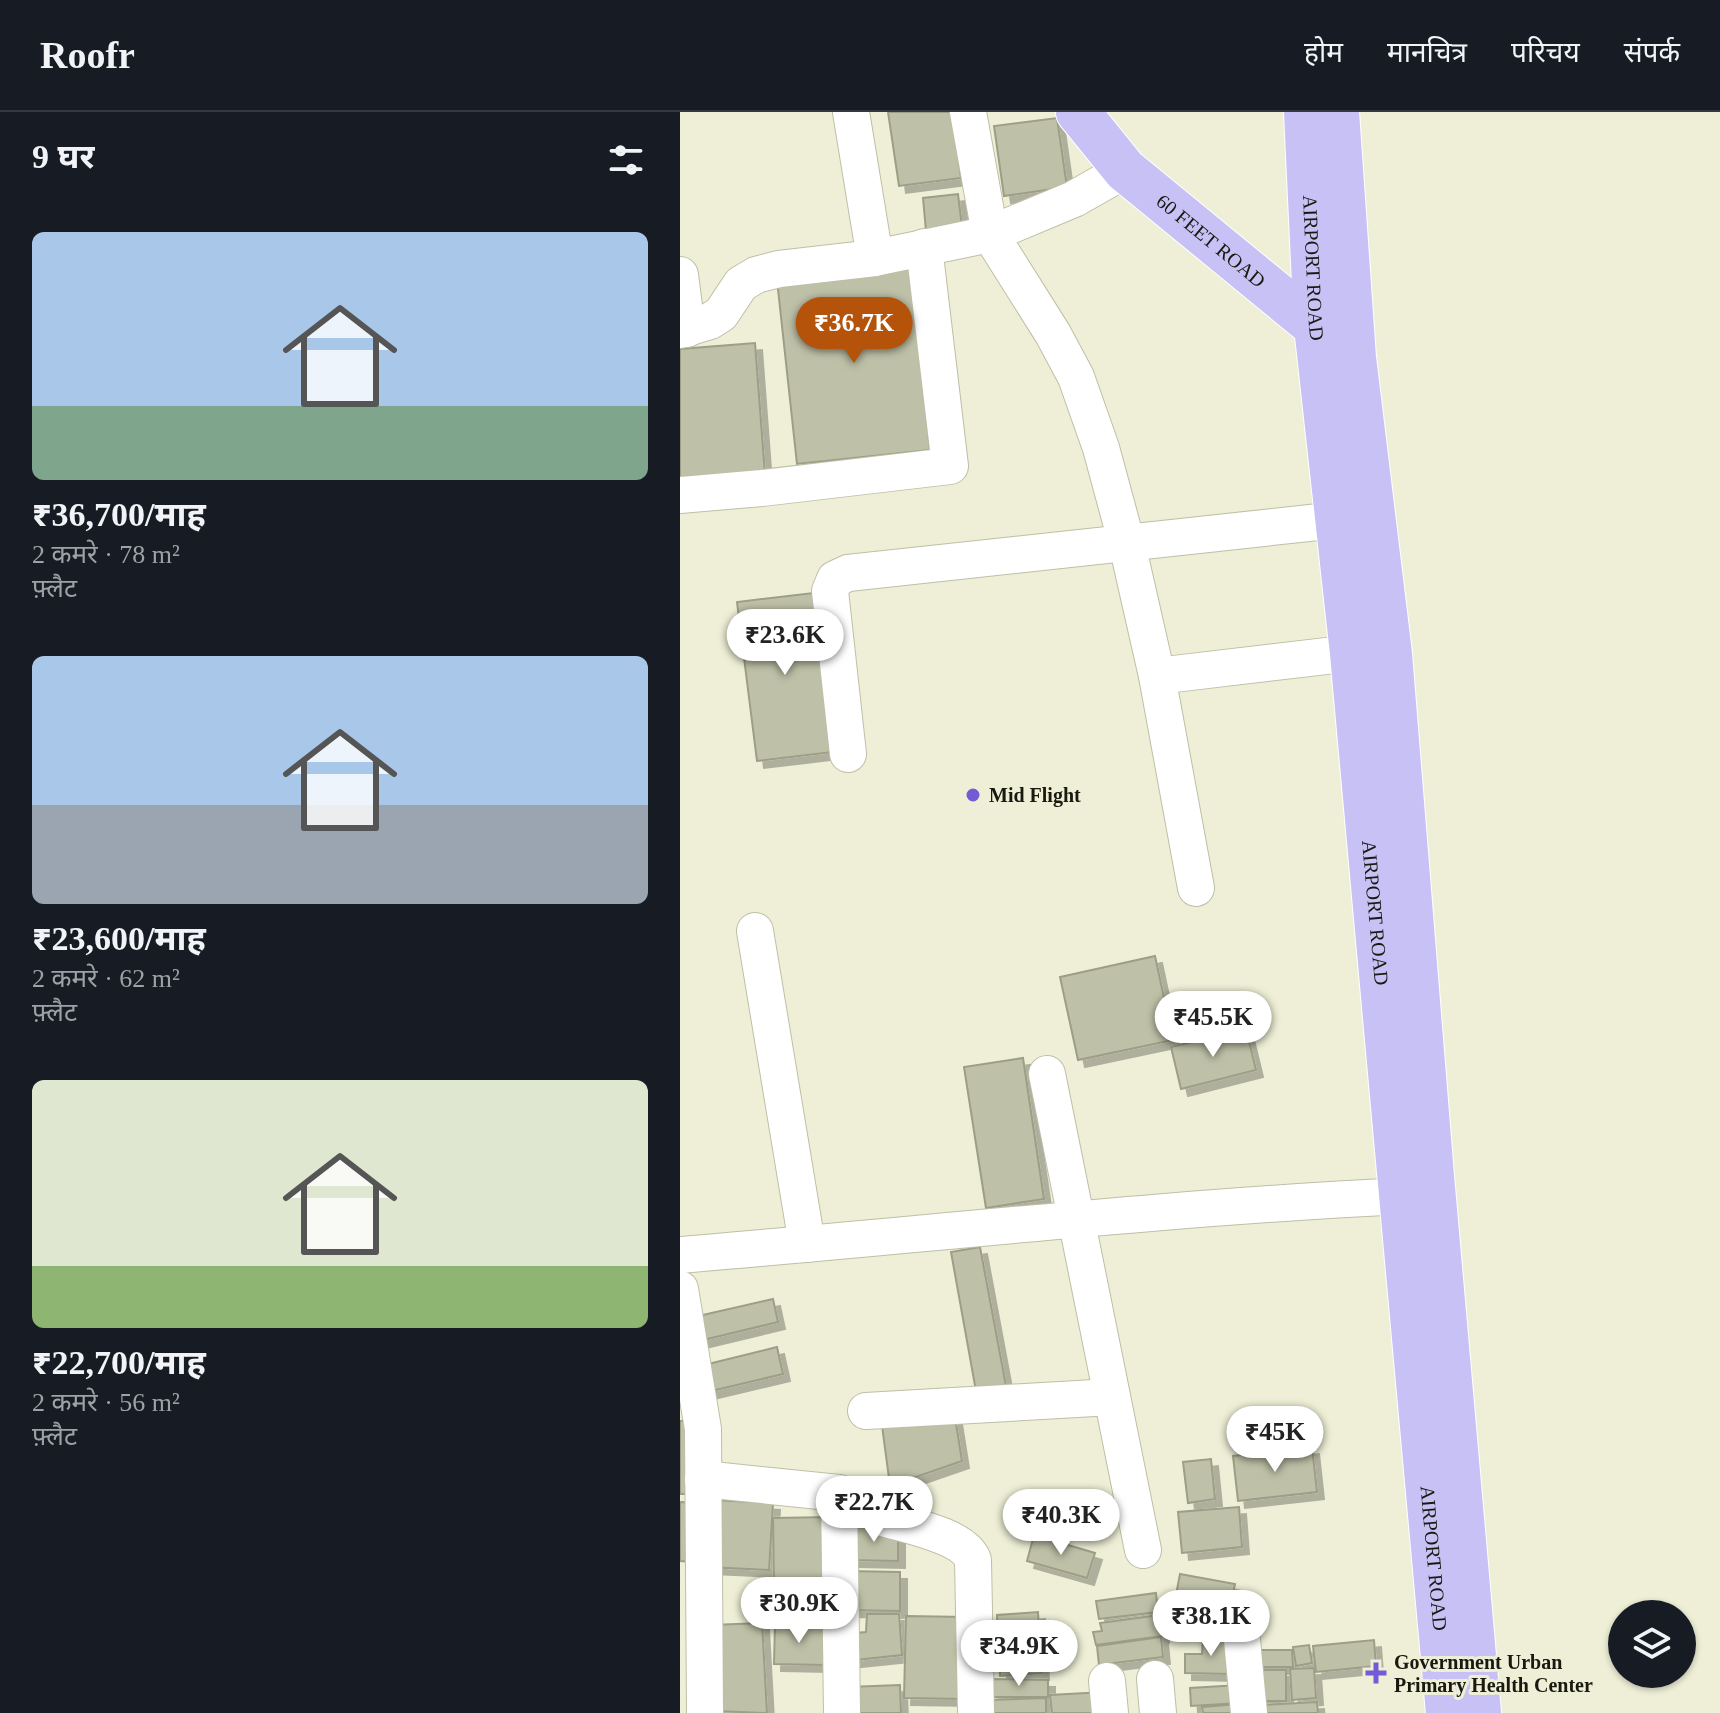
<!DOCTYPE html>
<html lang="hi">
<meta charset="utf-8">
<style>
body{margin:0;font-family:"Times New Roman","Noto Sans Devanagari",serif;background:#242831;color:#f1f3f6;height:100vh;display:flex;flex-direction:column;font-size:30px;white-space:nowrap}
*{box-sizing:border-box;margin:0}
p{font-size:26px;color:#9ea1a6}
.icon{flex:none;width:44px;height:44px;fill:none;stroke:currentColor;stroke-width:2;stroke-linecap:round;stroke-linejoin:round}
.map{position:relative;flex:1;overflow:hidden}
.drawer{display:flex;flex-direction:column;background:#171b24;width:680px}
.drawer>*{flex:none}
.fabs{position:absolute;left:928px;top:1488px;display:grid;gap:16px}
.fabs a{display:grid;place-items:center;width:88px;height:88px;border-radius:50%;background:#171b24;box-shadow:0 2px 6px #0004;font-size:40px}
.price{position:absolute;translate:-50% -68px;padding:0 18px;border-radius:28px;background:#fff;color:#222;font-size:26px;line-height:52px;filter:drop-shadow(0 2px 4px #0008)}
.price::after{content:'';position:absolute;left:50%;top:48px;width:24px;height:18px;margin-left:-12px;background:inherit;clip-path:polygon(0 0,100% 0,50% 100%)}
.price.current{background:#b45309;color:#fff}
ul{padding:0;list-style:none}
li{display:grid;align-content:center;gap:16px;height:424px;padding:0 32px}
li span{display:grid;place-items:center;height:248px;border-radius:12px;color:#555}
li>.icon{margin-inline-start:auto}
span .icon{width:144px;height:144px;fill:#fffc;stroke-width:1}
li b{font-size:34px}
h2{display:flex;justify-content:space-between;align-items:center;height:96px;padding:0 32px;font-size:34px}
header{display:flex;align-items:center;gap:48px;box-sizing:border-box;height:112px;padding:0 40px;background:#171b24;border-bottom:2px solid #363941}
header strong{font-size:38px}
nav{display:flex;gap:44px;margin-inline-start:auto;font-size:28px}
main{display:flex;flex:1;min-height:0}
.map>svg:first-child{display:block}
.building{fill:#bec0a7;stroke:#9d9e86;stroke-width:2;filter:url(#shadow)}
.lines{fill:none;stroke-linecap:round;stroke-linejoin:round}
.minor-casing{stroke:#bebfa7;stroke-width:38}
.major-casing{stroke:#fff;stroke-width:46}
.minor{stroke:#fff;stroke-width:36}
.major{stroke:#c7c1f5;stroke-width:44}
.poi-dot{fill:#725bd5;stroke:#eeefd6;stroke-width:3}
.labels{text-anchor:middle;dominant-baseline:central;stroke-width:6;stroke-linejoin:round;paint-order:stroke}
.street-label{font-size:20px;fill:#181910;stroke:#eeefd6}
.poi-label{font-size:20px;font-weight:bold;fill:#181910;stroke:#eeefd6;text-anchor:start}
</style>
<header>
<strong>Roofr</strong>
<nav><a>होम</a><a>मानचित्र</a><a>परिचय</a><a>संपर्क</a></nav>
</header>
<main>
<section class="drawer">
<h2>9 घर<svg class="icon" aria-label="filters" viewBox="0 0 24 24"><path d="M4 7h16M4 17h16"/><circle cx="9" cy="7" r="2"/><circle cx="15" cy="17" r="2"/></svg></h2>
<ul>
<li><span style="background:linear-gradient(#a9c7e8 70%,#7fa58c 0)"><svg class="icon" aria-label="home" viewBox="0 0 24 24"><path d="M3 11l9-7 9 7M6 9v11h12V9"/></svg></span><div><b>₹36,700/माह</b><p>2 कमरे · 78 m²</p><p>फ़्लैट</p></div></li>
<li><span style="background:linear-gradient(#a9c7e8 60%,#9aa5b1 0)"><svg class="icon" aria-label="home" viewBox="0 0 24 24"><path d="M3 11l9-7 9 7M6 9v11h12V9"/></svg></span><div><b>₹23,600/माह</b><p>2 कमरे · 62 m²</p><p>फ़्लैट</p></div></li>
<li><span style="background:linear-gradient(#dfe7d0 75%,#8fb573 0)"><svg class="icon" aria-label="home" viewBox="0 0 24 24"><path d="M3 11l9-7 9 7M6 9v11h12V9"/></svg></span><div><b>₹22,700/माह</b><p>2 कमरे · 56 m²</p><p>फ़्लैट</p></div></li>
</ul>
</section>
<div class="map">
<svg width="1040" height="1601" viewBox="0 0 1040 1601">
<defs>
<filter id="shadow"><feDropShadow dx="7" dy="7" stdDeviation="0" flood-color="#0004"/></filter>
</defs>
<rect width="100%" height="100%" fill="#eeefd6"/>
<g class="building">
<polygon points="208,0 273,0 281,66 219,74"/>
<polygon points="377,6 387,75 324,84 314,14"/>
<polygon points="278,82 282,115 246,119 243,86"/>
<polygon points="230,154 250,338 117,352 97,168"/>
<polygon points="75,231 85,363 0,369 0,237"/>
<polygon points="133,481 153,640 77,649 57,490"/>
<polygon points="475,844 493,928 398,948 380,865"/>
<polygon points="566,917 576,958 501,977 491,935"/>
<polygon points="343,946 364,1087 306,1096 284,955"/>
<polygon points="300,1135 326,1274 296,1279 271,1140"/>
<polygon points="93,1187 98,1210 19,1229 14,1205"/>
<polygon points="97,1235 103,1262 27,1280 20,1254"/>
<polygon points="274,1299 282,1349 210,1374 201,1306"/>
<polygon points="0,1309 16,1309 15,1382 0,1382"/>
<polygon points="632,1335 637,1380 558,1389 553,1344"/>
<polygon points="531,1347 535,1387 508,1391 503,1350"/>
<polygon points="31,1388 93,1391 89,1458 27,1455"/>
<polygon points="0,1390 17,1391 14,1450 0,1449"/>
<polygon points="559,1395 562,1435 502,1441 498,1400"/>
<polygon points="150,1405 150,1471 94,1472 93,1406"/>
<polygon points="171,1415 218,1416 218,1449 171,1448"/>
<polygon points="354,1423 415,1441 407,1466 347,1449"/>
<polygon points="165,1459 220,1460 220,1499 164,1498"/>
<polygon points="500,1462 555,1472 546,1519 491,1509"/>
<polygon points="89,1476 105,1476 105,1492 147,1491 147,1513 91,1512"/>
<polygon points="476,1481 478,1500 419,1507 416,1489"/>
<polygon points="358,1500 362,1561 320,1564 317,1503"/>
<polygon points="187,1502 219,1502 222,1543 166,1549 163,1522 186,1520"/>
<polygon points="480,1503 482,1524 416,1533 413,1520 422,1519 420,1511"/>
<polygon points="226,1504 287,1505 286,1587 224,1586"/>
<polygon points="82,1511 87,1601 35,1599 31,1513"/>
<polygon points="95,1513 144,1514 144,1553 94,1552"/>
<polygon points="481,1525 483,1545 419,1553 417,1534"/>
<polygon points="523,1527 551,1527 551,1562 505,1561 505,1542 522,1542"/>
<polygon points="694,1528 696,1554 636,1560 633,1534"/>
<polygon points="629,1533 632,1551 616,1554 613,1535"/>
<polygon points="576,1538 612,1538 613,1555 576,1555"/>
<polygon points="634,1556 636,1586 612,1588 610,1557"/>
<rect x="574" y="1558" width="32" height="31"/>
<polygon points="311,1567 368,1568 368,1585 311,1585"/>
<polygon points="220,1573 221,1601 169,1601 168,1575"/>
<polygon points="559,1573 559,1591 511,1594 510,1576"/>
<polygon points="424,1580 425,1601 372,1601 370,1583"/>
<polygon points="366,1586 366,1601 310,1601 309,1588"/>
<polygon points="637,1590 638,1601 583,1601 582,1593"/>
<polygon points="559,1592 560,1601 523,1601 522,1595"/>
</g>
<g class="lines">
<defs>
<g id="minor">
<polyline points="171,0 195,146"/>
<polyline points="288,0 310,122 373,222 396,265 421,336 447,432 477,564 516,776"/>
<polyline points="0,163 7,217"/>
<polyline points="0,218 30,209 41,202 61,172 76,163 99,157 195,146 310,122 394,87 445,58"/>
<polyline points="0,383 82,376 270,354 244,135"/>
<polyline points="477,564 672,541"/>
<polyline points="168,642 150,479 155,467 168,461 657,408"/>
<polyline points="75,819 127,1132"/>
<polyline points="367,962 463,1438"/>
<path d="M 0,1143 C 241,1123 481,1096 722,1084"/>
<polyline points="0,1177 23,1317 25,1601"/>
<polyline points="186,1299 432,1285"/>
<polyline points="23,1367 159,1381 162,1601"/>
<path d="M 200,1405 C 225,1413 284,1423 293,1448 L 296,1601"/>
<polyline points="562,1528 569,1601"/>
<polyline points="475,1567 478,1601"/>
<polyline points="427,1569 430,1601"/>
</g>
<g id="major">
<path id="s1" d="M 398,0 L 445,58 L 651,227"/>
<path id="s2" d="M 626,0 L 636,214 L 672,541 L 768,1601"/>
<polyline points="657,0 674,246 710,542 752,1064 799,1601"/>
</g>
</defs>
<use href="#minor" class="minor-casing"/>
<use href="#major" class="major-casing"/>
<use href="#minor" class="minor"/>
<use href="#major" class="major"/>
</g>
<g class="poi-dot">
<circle cx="293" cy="683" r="8"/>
<path d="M692 1549h8v8h8v8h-8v8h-8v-8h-8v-8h8z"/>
</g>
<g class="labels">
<g class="street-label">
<text stroke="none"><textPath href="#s1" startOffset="186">60 FEET ROAD</textPath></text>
<text stroke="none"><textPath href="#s2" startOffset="156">AIRPORT ROAD</textPath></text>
<text stroke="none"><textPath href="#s2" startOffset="804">AIRPORT ROAD</textPath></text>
<text stroke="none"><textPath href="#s2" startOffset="1452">AIRPORT ROAD</textPath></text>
</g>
<g class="poi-label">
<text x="309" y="683">Mid Flight</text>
<text x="714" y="1550">Government Urban<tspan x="714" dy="23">Primary Health Center</tspan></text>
</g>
</g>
</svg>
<div class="fabs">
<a><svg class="icon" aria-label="layers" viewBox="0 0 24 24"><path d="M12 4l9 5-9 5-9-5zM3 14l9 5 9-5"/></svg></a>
</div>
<b class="price current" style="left:174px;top:253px">₹36.7K</b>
<b class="price" style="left:105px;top:565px">₹23.6K</b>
<b class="price" style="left:533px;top:947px">₹45.5K</b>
<b class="price" style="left:595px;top:1362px">₹45K</b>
<b class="price" style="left:194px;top:1432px">₹22.7K</b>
<b class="price" style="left:381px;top:1445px">₹40.3K</b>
<b class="price" style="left:119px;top:1533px">₹30.9K</b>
<b class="price" style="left:531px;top:1546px">₹38.1K</b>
<b class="price" style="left:339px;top:1576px">₹34.9K</b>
</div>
</main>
